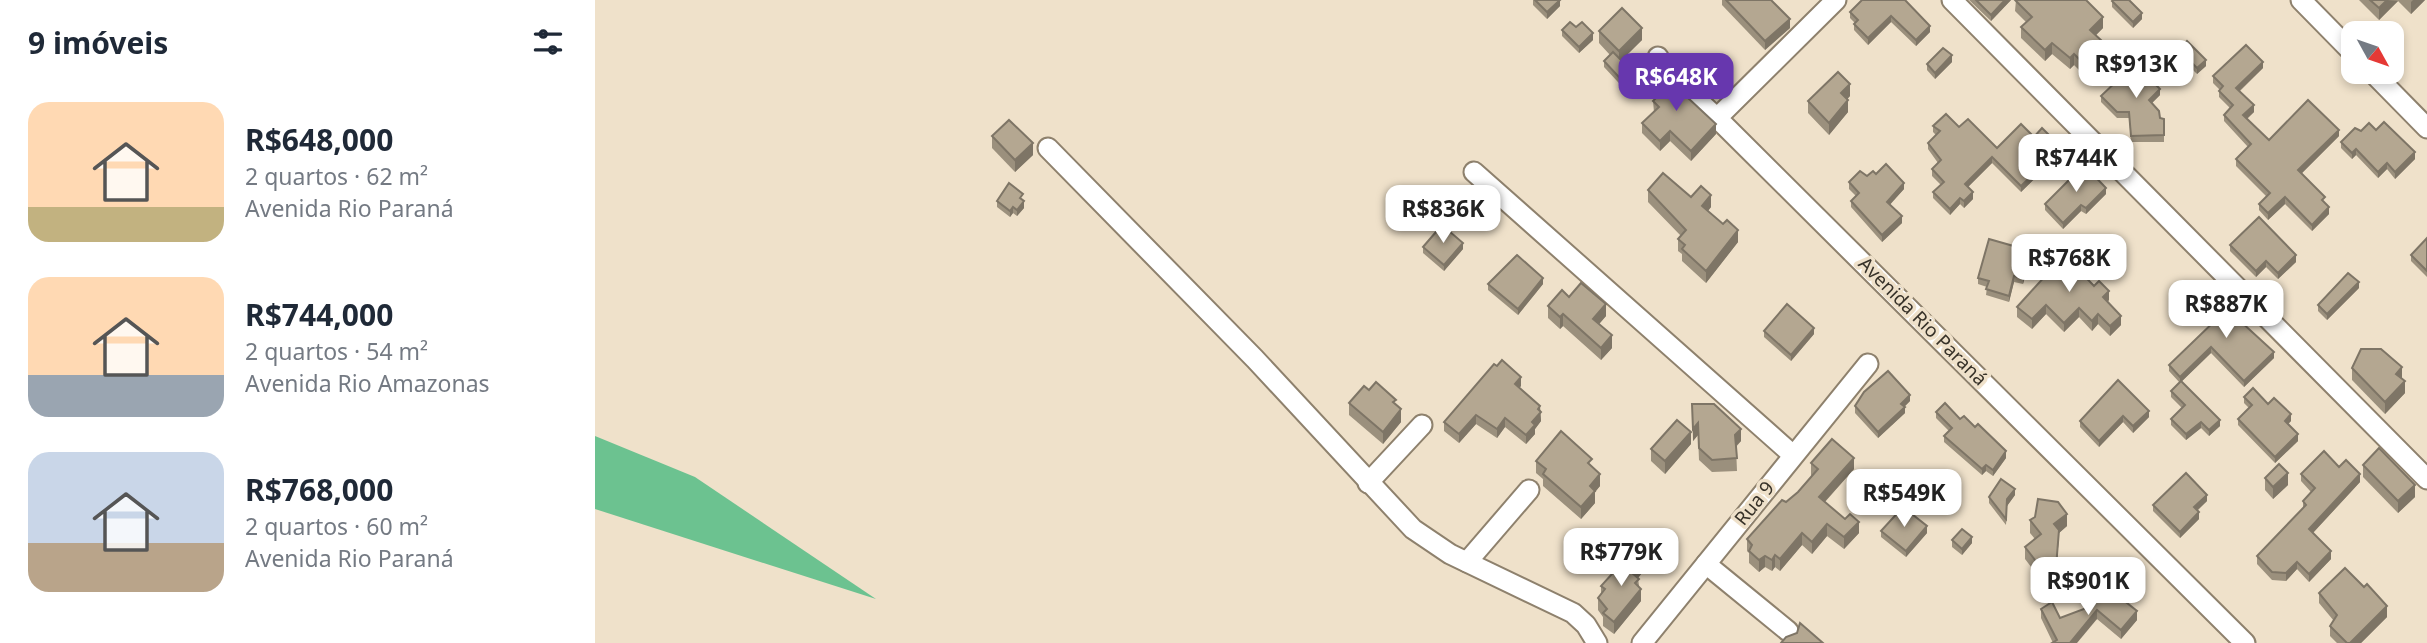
<!DOCTYPE html>
<html lang="pt">
<meta charset="utf-8">
<style>
body{margin:0;font-family:"Noto Sans",sans-serif;background:#f6f6f7;color:#1f2937;height:100vh;display:flex;flex-direction:column;font-size:26px;white-space:nowrap}
*{box-sizing:border-box;margin:0}
p{font-size:23px;color:#747a83}
.icon{flex:none;width:38px;height:38px;fill:none;stroke:currentColor;stroke-width:2;stroke-linecap:round;stroke-linejoin:round}
.map{position:relative;flex:1;overflow:hidden}
.sheet{display:flex;flex-direction:column;background:#fff;width:595px}
.sheet>*{flex:none}
.needle{width:46px;rotate:130deg}
.tools{position:absolute;left:1746px;top:21px;display:grid;gap:14px}
.tools a{display:grid;place-items:center;width:63px;height:63px;border-radius:14px;background:#fff;box-shadow:0 4px 10px #0003;font-size:35px}
.price{position:absolute;translate:-50% -60px;padding:0 16px;border-radius:14px;background:#fff;color:#222;font-size:23px;line-height:46px;filter:drop-shadow(0 2px 4px #0008)}
.price::after{content:'';position:absolute;left:50%;top:42px;width:21px;height:16px;margin-left:-10px;background:inherit;clip-path:polygon(0 0,100% 0,50% 100%)}
.price.active{background:#6737ae;color:#fff}
ul{padding:0;list-style:none}
li{display:flex;align-items:center;gap:21px;height:175px;padding:0 28px}
li span{display:grid;place-items:center;flex:none;width:196px;height:140px;border-radius:21px;color:#555}
li>.icon{margin-inline-start:auto}
span .icon{width:84px;height:84px;fill:#fffc;stroke-width:1}
li b{font-size:30px}
h2{display:flex;justify-content:space-between;align-items:center;height:84px;padding:0 28px;font-size:30px}
main{display:flex;flex:1;min-height:0}
.map>svg:first-child{display:block}
.forest{fill:#6cc290}
.lines{fill:none;stroke-linecap:round;stroke-linejoin:round}
.minor-casing{stroke:#8e816d;stroke-width:23}
.minor{stroke:#fff;stroke-width:19}
.wall{fill:#9b907d}
.shaded-wall{fill:#7e7566}
.building{fill:#b4a791;stroke:#7e7566;stroke-width:2}
.labels{text-anchor:middle;dominant-baseline:central;stroke-width:7;stroke-linejoin:round;paint-order:stroke}
.street-label{font-size:19px;fill:#373229;stroke:#efe1ca}
</style>
<main>
<section class="sheet">
<h2>9 imóveis<svg class="icon" aria-label="filters" viewBox="0 0 24 24"><path d="M4 7h16M4 17h16"/><circle cx="9" cy="7" r="2"/><circle cx="15" cy="17" r="2"/></svg></h2>
<ul>
<li><span style="background:linear-gradient(#ffd9b3 75%,#c2b280 0)"><svg class="icon" aria-label="home" viewBox="0 0 24 24"><path d="M3 11l9-7 9 7M6 9v11h12V9"/></svg></span><div><b>R$648,000</b><p>2 quartos · 62 m²</p><p>Avenida Rio Paraná</p></div></li>
<li><span style="background:linear-gradient(#ffd9b3 70%,#9aa5b1 0)"><svg class="icon" aria-label="home" viewBox="0 0 24 24"><path d="M3 11l9-7 9 7M6 9v11h12V9"/></svg></span><div><b>R$744,000</b><p>2 quartos · 54 m²</p><p>Avenida Rio Amazonas</p></div></li>
<li><span style="background:linear-gradient(#c9d6e8 65%,#b9a48a 0)"><svg class="icon" aria-label="home" viewBox="0 0 24 24"><path d="M3 11l9-7 9 7M6 9v11h12V9"/></svg></span><div><b>R$768,000</b><p>2 quartos · 60 m²</p><p>Avenida Rio Paraná</p></div></li>
</ul>
</section>
<div class="map">
<svg width="1832" height="643" viewBox="0 0 1832 643">
<rect width="100%" height="100%" fill="#efe1ca"/>
<polygon class="forest" points="0,436 100,477 281,599 0,509"/>
<g class="lines">
<defs>
<g id="minor">
<polyline points="1241,0 1122,118 1650,643"/>
<polyline points="1357,0 1832,479"/>
<polyline points="1706,0 1759,54"/>
<polyline points="1063,57 1070,70 1122,118"/>
<polyline points="1777,72 1832,128"/>
<polyline points="453,148 660,359 818,529 855,554 978,613 991,625 1002,643"/>
<polyline points="879,172 1198,455"/>
<polyline points="773,483 827,425"/>
<polyline points="872,562 934,490"/>
<polyline points="1111,564 1193,631"/>
<polyline points="1047,643 1273,364"/>
</g>
</defs>
<use href="#minor" class="minor-casing"/>
<use href="#minor" class="minor"/>
</g>
<g class="wall">
<polygon points="938,0 965,0 965,6 952,19 938,5"/>
<polygon points="1127,0 1176,0 1195,28 1170,50 1127,5"/>
<polygon points="1267,0 1335,32 1321,46 1296,22 1273,45 1259,30 1259,24 1260,23 1255,18 1255,12"/>
<polygon points="1374,0 1416,0 1396,21"/>
<polygon points="1421,0 1508,28 1501,35 1507,52 1487,73 1479,65 1475,69 1457,54 1450,61 1426,38 1426,27 1431,22 1420,11"/>
<polygon points="1764,0 1830,0 1816,14 1803,1 1784,20"/>
<polygon points="1517,1 1547,19 1538,28 1517,7"/>
<polygon points="981,27 998,40 984,53 967,36 967,30"/>
<polygon points="1004,31 1047,40 1026,60 1045,86 1035,95 1009,67 1009,61 1015,55 1004,43"/>
<polygon points="1584,50 1611,66 1602,74 1584,56"/>
<polygon points="1357,62 1340,79 1332,70 1332,64"/>
<polygon points="1668,68 1645,91 1659,112 1652,119 1674,140 1744,136 1706,174 1730,203 1734,214 1717,231 1690,204 1673,220 1664,210 1664,204 1672,197 1641,166 1641,159 1653,147 1629,121 1629,115 1635,108 1624,97 1624,91 1625,90 1618,83 1618,76"/>
<polygon points="1046,69 1062,69 1121,134 1096,161 1075,141 1065,151 1047,133 1047,123 1059,112 1058,101 1063,96 1046,79"/>
<polygon points="1518,71 1565,95 1557,103 1565,118 1569,119 1569,142 1536,142 1534,118 1522,118 1506,102 1506,96 1521,81 1518,77"/>
<polygon points="1255,96 1252,99 1253,112 1234,135 1213,113 1213,101"/>
<polygon points="1338,126 1364,127 1402,148 1439,137 1466,153 1426,192 1397,163 1373,187 1378,199 1369,208 1365,204 1355,215 1338,198 1338,192 1346,185 1337,176 1337,169 1343,163 1333,149 1333,143 1341,135 1338,132"/>
<polygon points="1781,130 1820,159 1800,179 1792,169 1783,178 1761,155 1757,159 1746,148 1746,142 1766,131"/>
<polygon points="397,136 438,155 420,172 397,148"/>
<polygon points="1281,174 1309,189 1295,204 1307,223 1287,242 1256,207 1256,201 1261,196 1254,189 1254,182"/>
<polygon points="1053,190 1096,197 1116,207 1113,211 1143,242 1111,283 1087,261 1087,254 1083,251 1083,239 1086,236 1053,202"/>
<polygon points="1511,194 1491,214 1486,211 1468,229 1450,210 1450,204"/>
<polygon points="428,200 429,208 422,216 418,213 415,217 402,207 402,201"/>
<polygon points="1832,238 1832,277 1816,261 1816,255"/>
<polygon points="1635,245 1701,262 1683,279 1671,267 1661,277 1635,251"/>
<polygon points="828,247 868,249 849,271 828,253"/>
<polygon points="1429,255 1428,259 1433,266 1428,284 1419,282 1414,302 1391,295 1392,287 1383,284 1383,278"/>
<polygon points="1483,269 1514,300 1512,302 1526,325 1515,336 1503,324 1497,331 1484,317 1469,332 1451,314 1437,329 1422,317 1422,307"/>
<polygon points="893,284 948,284 923,315 893,290"/>
<polygon points="1764,288 1732,320 1723,311 1723,305"/>
<polygon points="1606,295 1649,321 1648,323 1679,358 1649,387 1616,353 1585,383 1574,371 1574,365 1622,318 1606,301"/>
<polygon points="974,297 1011,316 1004,324 1017,348 1006,360 968,326 965,329 953,318 953,306"/>
<polygon points="1169,331 1219,334 1196,361 1169,337"/>
<polygon points="1757,368 1807,379 1810,393 1790,414 1757,380"/>
<polygon points="1523,380 1554,417 1538,433 1528,422 1504,447 1485,427 1485,421"/>
<polygon points="926,386 924,388 945,411 946,421 940,429 940,434 931,444 910,427 902,438 881,424 864,443 849,431 849,422"/>
<polygon points="774,390 801,405 806,422 788,444 754,415 754,403"/>
<polygon points="1576,391 1625,426 1614,436 1606,428 1591,440 1576,425 1576,419 1587,408 1576,397"/>
<polygon points="1649,397 1673,404 1696,421 1693,424 1703,441 1680,463 1643,425 1643,419 1654,408 1649,403"/>
<polygon points="1315,401 1309,407 1310,413 1283,438 1260,413 1260,406"/>
<polygon points="1097,404 1146,441 1141,447 1142,471 1117,472 1104,460 1103,435 1098,441"/>
<polygon points="1341,412 1365,419 1411,458 1398,476 1391,471 1387,475 1349,442 1349,436 1354,431 1341,418"/>
<polygon points="1096,444 1070,474 1056,461 1056,449"/>
<polygon points="941,461 997,467 1005,486 1000,492 1000,503 986,519 948,486 948,479 941,473"/>
<polygon points="1216,463 1259,469 1230,502 1264,533 1249,549 1232,536 1217,554 1207,545 1185,571 1180,567 1177,571 1170,567 1164,572 1154,563 1154,553 1152,551 1152,539 1191,502 1203,492 1217,476 1216,475"/>
<polygon points="1768,465 1820,497 1803,513 1768,477"/>
<polygon points="1744,467 1765,482 1718,533 1736,559 1714,582 1702,569 1691,581 1677,580 1662,564 1662,556 1708,509 1708,501 1716,492 1706,481 1706,474"/>
<polygon points="1670,478 1693,485 1678,499 1670,490"/>
<polygon points="1420,495 1412,506 1411,525 1394,503 1394,497"/>
<polygon points="1612,501 1602,511 1604,519 1585,538 1558,511 1558,505"/>
<polygon points="1435,520 1472,526 1464,533 1461,579 1450,585 1430,559 1430,547 1440,539 1435,533"/>
<polygon points="1286,531 1332,533 1311,557 1286,537"/>
<polygon points="1357,540 1377,543 1367,555 1357,547"/>
<polygon points="1047,573 1043,578 1046,601 1019,634 1008,626 1008,617 1003,610 1003,598 1006,594 1006,586"/>
<polygon points="1724,593 1792,617 1766,643 1742,643 1735,636 1735,626 1739,621 1724,603"/>
<polygon points="1512,598 1542,620 1526,639 1502,619 1458,643 1446,618 1446,609 1465,618 1497,606"/>
</g>
<g class="shaded-wall">
<polygon points="965,0 965,6 952,19 952,12"/>
<polygon points="1410,0 1416,0 1396,21 1396,15"/>
<polygon points="1792,0 1803,1 1784,20 1784,8"/>
<polygon points="1818,0 1830,0 1816,14 1816,2"/>
<polygon points="1547,13 1547,19 1538,28 1538,22"/>
<polygon points="1296,16 1296,22 1273,45 1273,38"/>
<polygon points="1508,17 1508,28 1495,41 1495,30"/>
<polygon points="1195,19 1195,28 1170,50 1170,41"/>
<polygon points="1335,26 1335,32 1321,46 1321,40"/>
<polygon points="1047,28 1047,40 1024,63 1024,51"/>
<polygon points="998,33 998,40 984,53 984,47"/>
<polygon points="1507,41 1507,52 1487,73 1487,62"/>
<polygon points="1457,43 1457,54 1450,61 1450,50"/>
<polygon points="1479,54 1479,65 1475,69 1475,58"/>
<polygon points="1357,55 1357,62 1340,79 1340,73"/>
<polygon points="1611,60 1611,66 1602,74 1602,68"/>
<polygon points="1668,62 1668,68 1641,94 1641,88"/>
<polygon points="1045,79 1045,86 1035,95 1035,89"/>
<polygon points="1255,84 1255,96 1246,106 1246,93"/>
<polygon points="1565,89 1565,95 1554,106 1554,100"/>
<polygon points="1253,100 1253,112 1234,135 1234,123"/>
<polygon points="1659,105 1659,112 1648,122 1648,115"/>
<polygon points="1121,124 1121,134 1096,161 1096,151"/>
<polygon points="1744,130 1744,136 1703,177 1703,170"/>
<polygon points="1075,131 1075,141 1065,151 1065,141"/>
<polygon points="438,143 438,155 420,172 420,160"/>
<polygon points="1466,147 1466,153 1426,192 1426,186"/>
<polygon points="1761,149 1761,155 1757,159 1757,153"/>
<polygon points="1820,152 1820,159 1800,179 1800,172"/>
<polygon points="1397,157 1397,163 1370,190 1370,184"/>
<polygon points="1792,163 1792,169 1783,178 1783,172"/>
<polygon points="1309,183 1309,189 1292,208 1292,202"/>
<polygon points="1511,188 1511,194 1491,214 1491,208"/>
<polygon points="1378,192 1378,199 1369,208 1369,201"/>
<polygon points="1116,195 1116,207 1107,218 1107,206"/>
<polygon points="1690,197 1690,204 1673,220 1673,213"/>
<polygon points="1365,198 1365,204 1355,215 1355,209"/>
<polygon points="429,201 429,208 422,216 422,210"/>
<polygon points="1486,205 1486,211 1468,229 1468,223"/>
<polygon points="418,207 418,213 415,217 415,211"/>
<polygon points="1734,207 1734,214 1717,231 1717,225"/>
<polygon points="1307,216 1307,223 1287,242 1287,235"/>
<polygon points="1143,230 1143,242 1111,283 1111,271"/>
<polygon points="868,243 868,249 849,271 849,265"/>
<polygon points="1701,255 1701,262 1683,279 1683,273"/>
<polygon points="1433,260 1433,266 1428,284 1428,278"/>
<polygon points="1671,261 1671,267 1661,277 1661,271"/>
<polygon points="1419,276 1419,282 1414,302 1414,296"/>
<polygon points="948,278 948,284 923,315 923,309"/>
<polygon points="1764,282 1764,288 1732,320 1732,314"/>
<polygon points="1514,291 1514,300 1508,307 1508,297"/>
<polygon points="1011,304 1011,316 998,331 998,319"/>
<polygon points="1451,305 1451,314 1437,329 1437,319"/>
<polygon points="1484,308 1484,317 1469,332 1469,323"/>
<polygon points="968,314 968,326 965,329 965,317"/>
<polygon points="1503,314 1503,324 1497,331 1497,321"/>
<polygon points="1649,315 1649,321 1644,326 1644,320"/>
<polygon points="1526,316 1526,325 1515,336 1515,326"/>
<polygon points="1219,328 1219,334 1196,361 1196,355"/>
<polygon points="1017,335 1017,348 1006,360 1006,348"/>
<polygon points="1616,347 1616,353 1585,383 1585,377"/>
<polygon points="1679,352 1679,358 1649,387 1649,381"/>
<polygon points="1807,367 1807,380 1801,374"/>
<polygon points="926,377 926,386 920,394 920,384"/>
<polygon points="1810,381 1810,393 1790,414 1790,402"/>
<polygon points="1315,395 1315,401 1306,410 1306,404"/>
<polygon points="945,406 946,421 940,429 940,434 931,444 931,435"/>
<polygon points="1310,407 1310,413 1283,438 1283,432"/>
<polygon points="806,409 806,422 788,444 788,432"/>
<polygon points="1554,411 1554,417 1538,433 1538,426"/>
<polygon points="1696,414 1696,421 1690,427 1690,421"/>
<polygon points="881,415 881,424 864,443 864,434"/>
<polygon points="1528,416 1528,422 1504,447 1504,441"/>
<polygon points="910,418 910,427 902,438 902,429"/>
<polygon points="1625,420 1625,426 1614,436 1614,430"/>
<polygon points="1606,422 1606,428 1591,440 1591,434"/>
<polygon points="1103,423 1103,435 1098,441 1098,429"/>
<polygon points="1146,429 1146,441 1140,447 1140,435"/>
<polygon points="1096,432 1096,444 1070,474 1070,461"/>
<polygon points="1703,434 1703,441 1680,463 1680,457"/>
<polygon points="1411,451 1411,458 1398,476 1398,470"/>
<polygon points="1259,458 1259,469 1224,508 1224,497"/>
<polygon points="1391,465 1391,471 1387,475 1387,469"/>
<polygon points="1693,473 1693,485 1678,499 1678,487"/>
<polygon points="1005,474 1005,486 1000,492 1000,503 986,519 986,507 995,486"/>
<polygon points="1765,474 1765,482 1714,537 1714,529"/>
<polygon points="1820,485 1820,497 1803,513 1803,501"/>
<polygon points="1420,489 1420,495 1412,506 1411,525 1412,499"/>
<polygon points="1612,495 1612,501 1599,513 1599,507"/>
<polygon points="1604,512 1604,519 1585,538 1585,532"/>
<polygon points="1472,514 1472,526 1464,533 1461,579 1450,585 1450,573 1459,524"/>
<polygon points="1264,522 1264,533 1249,549 1249,537"/>
<polygon points="1232,524 1232,536 1217,554 1217,542"/>
<polygon points="1332,526 1332,533 1311,557 1311,551"/>
<polygon points="1207,533 1207,545 1185,571 1185,559"/>
<polygon points="1377,537 1377,543 1367,555 1367,549"/>
<polygon points="1736,551 1736,559 1714,582 1714,574"/>
<polygon points="1180,555 1180,567 1177,571 1177,560"/>
<polygon points="1170,556 1170,567 1164,572 1164,560"/>
<polygon points="1047,561 1047,573 1037,585 1037,573"/>
<polygon points="1702,562 1702,569 1691,581 1691,573"/>
<polygon points="1046,589 1046,601 1019,634 1019,622"/>
<polygon points="1792,606 1792,617 1766,643 1755,643"/>
<polygon points="1502,610 1502,619 1482,643 1475,643"/>
<polygon points="1542,611 1542,620 1526,639 1526,630"/>
</g>
<g class="building">
<polygon points="940,0 965,0 952,12"/>
<polygon points="1131,0 1176,0 1195,19 1170,41"/>
<polygon points="1267,0 1310,0 1335,26 1321,40 1296,16 1273,38 1259,24 1263,20 1255,12"/>
<polygon points="1381,0 1410,0 1396,15"/>
<polygon points="1420,0 1491,0 1508,17 1495,30 1507,41 1487,62 1479,54 1475,58 1457,43 1450,50 1426,27 1437,17"/>
<polygon points="1518,0 1534,0 1547,13 1538,22 1517,1"/>
<polygon points="1775,0 1792,0 1784,8"/>
<polygon points="1027,8 1047,28 1024,51 1004,31"/>
<polygon points="975,22 981,27 987,22 998,33 984,47 967,30"/>
<polygon points="1592,41 1611,60 1602,68 1584,50"/>
<polygon points="1651,45 1668,62 1641,88 1659,105 1648,115 1674,140 1713,100 1744,130 1703,170 1730,197 1727,200 1734,207 1717,225 1690,197 1673,213 1664,204 1675,193 1641,159 1656,144 1629,115 1638,105 1624,91 1628,86 1618,76"/>
<polygon points="1348,48 1357,55 1340,73 1332,64"/>
<polygon points="1018,52 1045,79 1035,89 1009,61"/>
<polygon points="1529,59 1533,63 1536,60 1565,89 1554,100 1564,111 1565,118 1569,119 1569,135 1536,136 1534,112 1522,112 1506,96 1525,78 1518,71"/>
<polygon points="1056,60 1062,69 1121,124 1096,151 1075,131 1065,141 1047,123 1064,107 1058,101 1068,91 1046,69"/>
<polygon points="1243,72 1255,84 1246,93 1253,100 1234,123 1213,101"/>
<polygon points="1351,114 1364,127 1373,119 1402,148 1426,124 1439,137 1447,128 1466,147 1426,186 1397,157 1370,184 1378,192 1369,201 1365,198 1355,209 1338,192 1349,182 1337,169 1346,160 1333,143 1345,131 1338,126"/>
<polygon points="414,120 438,143 420,160 397,136"/>
<polygon points="1789,122 1820,152 1800,172 1792,163 1783,172 1761,149 1757,153 1746,142 1760,128 1766,131 1774,123 1781,130"/>
<polygon points="1291,164 1309,183 1292,202 1307,216 1287,235 1256,201 1264,193 1254,182 1265,171 1272,176 1278,171 1281,174"/>
<polygon points="1489,165 1511,188 1491,208 1486,205 1468,223 1450,204"/>
<polygon points="1068,173 1096,197 1106,186 1116,195 1107,206 1128,224 1132,220 1143,230 1111,271 1087,249 1090,245 1083,239 1091,230 1053,190"/>
<polygon points="414,183 428,194 425,198 429,201 422,210 418,207 415,211 402,201"/>
<polygon points="1664,217 1701,255 1683,273 1671,261 1661,271 1635,245"/>
<polygon points="847,225 868,243 849,265 828,247"/>
<polygon points="1832,238 1832,271 1816,255"/>
<polygon points="1394,239 1429,249 1426,258 1433,260 1428,278 1419,276 1414,296 1391,289 1394,281 1383,278"/>
<polygon points="1473,251 1483,261 1479,265 1499,286 1504,281 1514,291 1508,297 1526,316 1515,326 1503,314 1497,321 1484,308 1469,323 1451,305 1437,319 1422,307"/>
<polygon points="922,255 948,278 923,309 893,284"/>
<polygon points="1753,273 1764,282 1732,314 1723,305"/>
<polygon points="986,283 1011,304 998,319 1017,335 1006,348 968,314 965,317 953,306 967,290 974,297"/>
<polygon points="1619,283 1649,315 1644,320 1679,352 1649,381 1616,347 1585,377 1574,365 1626,315 1606,295"/>
<polygon points="1192,304 1219,328 1196,355 1169,331"/>
<polygon points="1766,349 1786,349 1807,367 1801,374 1810,381 1790,402 1757,368"/>
<polygon points="907,360 926,377 920,384 945,406 943,409 946,412 937,422 940,425 931,435 910,418 902,429 881,415 864,434 849,422 899,364 902,366"/>
<polygon points="1293,371 1315,395 1306,404 1310,407 1283,432 1260,406 1269,392"/>
<polygon points="1523,380 1554,411 1538,426 1528,416 1504,441 1485,421"/>
<polygon points="1586,381 1625,420 1614,430 1606,422 1591,434 1576,419 1590,405 1576,391"/>
<polygon points="781,382 801,400 798,402 806,409 788,432 754,403 769,386 774,390"/>
<polygon points="1658,388 1673,404 1679,398 1696,414 1690,421 1703,434 1680,457 1643,419 1657,405 1649,397"/>
<polygon points="1350,403 1365,419 1369,416 1380,427 1383,424 1411,451 1398,470 1391,465 1387,469 1349,436 1357,428 1341,412"/>
<polygon points="1097,404 1119,404 1146,429 1140,435 1142,458 1117,460 1104,448 1103,423 1098,429"/>
<polygon points="1082,420 1096,432 1070,461 1056,449"/>
<polygon points="966,431 997,459 993,463 1005,474 995,486 1000,491 986,507 948,474 951,469 941,461"/>
<polygon points="1237,439 1259,458 1224,497 1250,519 1255,514 1264,522 1249,537 1232,524 1217,542 1207,533 1185,559 1180,555 1177,560 1170,556 1164,560 1154,551 1157,545 1152,539 1187,500 1191,502 1203,492 1223,469 1216,463"/>
<polygon points="1784,448 1820,485 1803,501 1768,465"/>
<polygon points="1729,451 1744,467 1751,460 1765,474 1714,529 1736,551 1714,574 1702,562 1691,573 1677,572 1662,556 1711,505 1708,501 1720,488 1706,474"/>
<polygon points="1684,464 1693,473 1678,487 1670,478"/>
<polygon points="1591,473 1612,495 1599,507 1604,512 1585,532 1558,505"/>
<polygon points="1406,479 1420,489 1412,499 1411,519 1394,497"/>
<polygon points="1443,499 1463,502 1472,514 1459,524 1464,530 1461,567 1450,573 1430,547 1446,534 1435,520 1440,517"/>
<polygon points="1308,507 1332,526 1311,551 1286,531"/>
<polygon points="1367,529 1377,537 1367,549 1357,540"/>
<polygon points="1037,552 1047,561 1037,573 1044,579 1040,583 1046,589 1019,622 1008,613 1012,609 1003,598 1010,589 1006,586"/>
<polygon points="1750,568 1769,587 1772,584 1792,606 1755,643 1752,643 1735,626 1742,615 1724,593"/>
<polygon points="1517,591 1542,611 1526,630 1502,610 1475,643 1457,643 1462,640 1446,609 1457,602 1465,618 1497,606 1506,592 1512,598"/>
<polygon points="1205,623 1228,643 1186,643 1191,637 1202,633"/>
</g>
<g class="labels">
<g class="street-label">
<text transform="translate(1328 321) rotate(45)">Avenida Rio Paraná</text>
<text transform="translate(1159 503) rotate(-51)">Rua 9</text>
</g>
</g>
</svg>
<div class="tools">
<a><svg class="needle" viewBox="-14 -14 28 28"><path d="M0-13l5 13h-10z" fill="#e53935"/><path d="M0 13l5-13h-10z" fill="#747a83"/></svg></a>
</div>
<b class="price" style="left:1541px;top:100px">R$913K</b>
<b class="price active" style="left:1081px;top:113px">R$648K</b>
<b class="price" style="left:1481px;top:194px">R$744K</b>
<b class="price" style="left:848px;top:245px">R$836K</b>
<b class="price" style="left:1474px;top:294px">R$768K</b>
<b class="price" style="left:1631px;top:340px">R$887K</b>
<b class="price" style="left:1309px;top:529px">R$549K</b>
<b class="price" style="left:1026px;top:588px">R$779K</b>
<b class="price" style="left:1493px;top:617px">R$901K</b>
</div>
</main>
